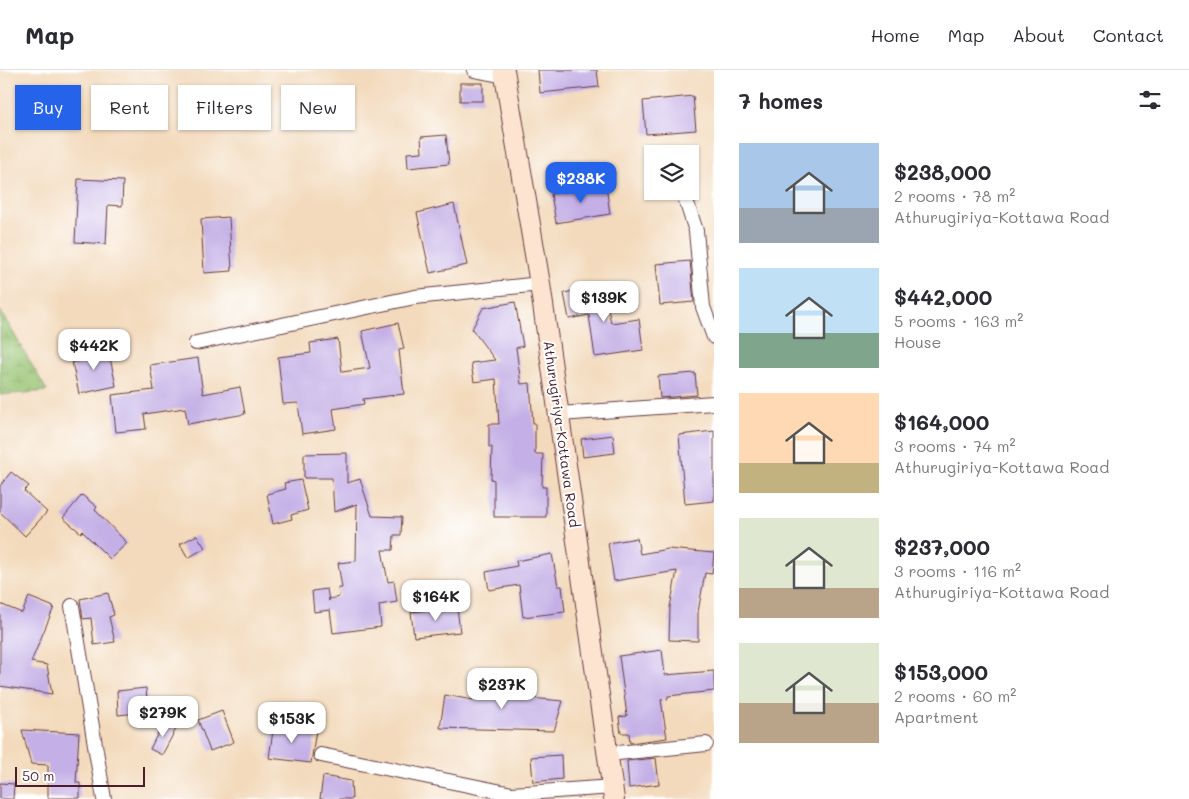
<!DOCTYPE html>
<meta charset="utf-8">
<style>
body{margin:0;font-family:Mali,sans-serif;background:#f2f2f3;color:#2b2b33;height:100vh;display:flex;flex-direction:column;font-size:19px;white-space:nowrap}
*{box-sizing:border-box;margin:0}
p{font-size:16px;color:#7c7c81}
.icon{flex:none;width:28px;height:28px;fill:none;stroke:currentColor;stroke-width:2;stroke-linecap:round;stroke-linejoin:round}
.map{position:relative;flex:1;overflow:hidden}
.side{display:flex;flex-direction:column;background:#fff;width:475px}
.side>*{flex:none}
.top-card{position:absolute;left:15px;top:15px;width:475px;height:45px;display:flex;gap:10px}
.buttons{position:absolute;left:644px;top:75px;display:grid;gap:10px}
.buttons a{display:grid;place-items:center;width:55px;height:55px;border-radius:0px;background:#fff;box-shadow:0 1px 4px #0004;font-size:25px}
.scale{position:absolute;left:15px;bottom:12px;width:130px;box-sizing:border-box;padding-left:5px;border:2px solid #4a1f2b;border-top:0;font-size:14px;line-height:18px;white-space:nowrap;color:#4a1f2b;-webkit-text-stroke:4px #fff;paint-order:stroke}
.price{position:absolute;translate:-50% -42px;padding:0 11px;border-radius:10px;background:#fff;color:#222;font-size:16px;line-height:32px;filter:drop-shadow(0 1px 2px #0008)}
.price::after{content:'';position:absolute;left:50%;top:30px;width:15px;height:11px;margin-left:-8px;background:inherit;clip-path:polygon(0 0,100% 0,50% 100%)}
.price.current{background:#2563eb;color:#fff}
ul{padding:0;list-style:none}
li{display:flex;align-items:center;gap:15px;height:125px;padding:0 25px}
li span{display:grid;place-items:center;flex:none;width:140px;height:100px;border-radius:0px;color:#555}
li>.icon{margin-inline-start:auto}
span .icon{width:60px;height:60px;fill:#fffc;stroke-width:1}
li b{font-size:21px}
h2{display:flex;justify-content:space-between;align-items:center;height:60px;padding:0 25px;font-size:21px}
.chip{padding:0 18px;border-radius:0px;background:#fff;box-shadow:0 1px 4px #0004;font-size:18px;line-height:45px}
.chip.current{background:#2563eb;color:#fff}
header{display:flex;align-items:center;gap:30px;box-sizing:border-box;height:70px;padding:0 25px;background:#fff;border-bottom:1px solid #e1e1e2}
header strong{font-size:24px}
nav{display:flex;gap:28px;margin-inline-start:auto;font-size:18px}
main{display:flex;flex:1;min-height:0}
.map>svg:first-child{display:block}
.wetland{fill:url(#wetland-marsh);stroke:#70704e}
.building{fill:#c4b0e6}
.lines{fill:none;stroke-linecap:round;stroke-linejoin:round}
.minor-casing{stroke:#633b41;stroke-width:16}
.secondary-casing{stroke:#633b41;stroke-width:22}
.minor{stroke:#fff;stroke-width:14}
.secondary{stroke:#fde4d1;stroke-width:20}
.labels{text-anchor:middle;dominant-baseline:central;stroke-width:4;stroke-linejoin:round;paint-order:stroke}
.street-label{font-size:14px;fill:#4a1f2b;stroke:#fff}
</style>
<header>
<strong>Map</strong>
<nav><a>Home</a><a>Map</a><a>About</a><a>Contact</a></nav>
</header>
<main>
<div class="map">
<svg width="714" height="729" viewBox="0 0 714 729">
<defs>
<pattern id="wetland-marsh" width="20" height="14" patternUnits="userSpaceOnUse" patternTransform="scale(1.25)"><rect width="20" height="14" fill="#95c270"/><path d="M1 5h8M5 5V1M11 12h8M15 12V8" fill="none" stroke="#82a661"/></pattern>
</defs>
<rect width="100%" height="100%" fill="#fff"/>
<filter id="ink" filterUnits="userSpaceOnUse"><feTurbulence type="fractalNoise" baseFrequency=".02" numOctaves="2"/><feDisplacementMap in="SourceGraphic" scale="10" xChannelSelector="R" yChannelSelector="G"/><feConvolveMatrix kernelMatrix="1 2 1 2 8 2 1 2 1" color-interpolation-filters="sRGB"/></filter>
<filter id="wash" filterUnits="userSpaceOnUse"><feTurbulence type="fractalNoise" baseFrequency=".0096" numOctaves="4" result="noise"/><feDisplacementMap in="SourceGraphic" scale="20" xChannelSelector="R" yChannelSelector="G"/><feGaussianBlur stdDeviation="1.12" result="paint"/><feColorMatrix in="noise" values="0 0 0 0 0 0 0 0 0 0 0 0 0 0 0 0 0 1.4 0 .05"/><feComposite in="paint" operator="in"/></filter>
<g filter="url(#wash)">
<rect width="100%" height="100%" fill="#f3dabc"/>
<polygon class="wetland" points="0,240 47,321 0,325"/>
<g id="blocks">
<g class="building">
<polygon points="538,0 597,0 599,17 540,23"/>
<rect x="460" y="13" width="23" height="18"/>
<polygon points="693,26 696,60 646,64 643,31"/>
<polygon points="446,65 449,94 408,98 407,83 422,82 421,67"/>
<polygon points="78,109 123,111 122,136 108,135 106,174 75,172"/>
<polygon points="606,115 610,144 556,153 551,124"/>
<polygon points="454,134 467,195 430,203 417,143"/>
<polygon points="229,147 232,201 204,203 201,149"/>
<polygon points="690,191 694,232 660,235 656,194"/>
<polygon points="603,215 611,253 639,249 643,280 595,287 589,245 569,249 564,223"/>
<polygon points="515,232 523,276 516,278 521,314 530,313 533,353 535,353 535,384 543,384 542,417 546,417 546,447 494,447 494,410 491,409 492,377 489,377 489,354 499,354 496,309 474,312 471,293 495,290 472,259 483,238"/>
<polygon points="398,253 404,279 399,280 404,324 363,329 364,334 333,339 336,359 302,364 298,333 283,334 278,287 311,283 310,273 338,269 342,302 370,298 362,261"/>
<polygon points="108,278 116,316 79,324 72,292 79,291 77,285"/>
<polygon points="198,288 203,324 240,317 245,344 188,354 185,338 144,344 146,359 116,362 112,325 154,320 150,295"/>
<polygon points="695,303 697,325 660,328 658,306"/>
<polygon points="714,361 714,431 685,434 679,365"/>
<polygon points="613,365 615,383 583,387 581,369"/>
<polygon points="347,383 347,413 360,409 372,446 402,447 401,465 394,465 393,480 382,480 388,512 394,511 397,532 379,535 381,557 333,563 330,540 314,542 312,521 327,519 329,531 329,529 339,527 338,518 342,518 338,493 356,491 357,434 334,442 332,408 304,408 304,384"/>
<polygon points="11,402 29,416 24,421 47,442 25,466 0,442 0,416"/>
<polygon points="301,410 308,440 291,445 292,449 273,454 267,424 286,419 284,413"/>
<polygon points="82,425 97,437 95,440 127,473 110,489 82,461 81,463 63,448"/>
<polygon points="197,465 205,478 188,488 180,474"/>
<polygon points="637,468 640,484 668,479 714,483 712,504 705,503 698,542 698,571 669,570 670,537 677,501 614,511 608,473"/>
<polygon points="552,484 558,516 562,516 565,542 523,547 519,515 489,520 486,502 517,496 516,491"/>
<polygon points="108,523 114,545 109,547 115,572 94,575 91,548 83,549 80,529"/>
<polygon points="29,527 54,537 31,592 47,595 52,624 0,616 0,534 22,543"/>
<polygon points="457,537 460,562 414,567 411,542"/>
<polygon points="662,580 665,605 714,601 714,621 668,626 668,629 661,630 667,668 630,673 629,663 621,663 619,647 627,646 619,586"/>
<polygon points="500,611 526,611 530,628 563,631 554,661 440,658 445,625 473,630 476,621 498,624"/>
<polygon points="146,618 148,642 118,645 117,621"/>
<polygon points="222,641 234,672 210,681 198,650"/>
<polygon points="164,651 177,657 162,685 150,679"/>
<polygon points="274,654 316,660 311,693 269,688"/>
<polygon points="22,660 79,663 76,713 80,713 80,728 48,728 48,695 31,694"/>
<polygon points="561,685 562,709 533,712 531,687"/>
<polygon points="656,688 659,714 629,718 627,691"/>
<polygon points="323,706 351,711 352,729 320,729"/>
<polygon points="0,713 14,714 13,729 0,729"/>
</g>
</g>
</g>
<g filter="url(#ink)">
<use href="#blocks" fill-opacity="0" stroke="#633b41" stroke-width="1"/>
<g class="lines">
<defs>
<g id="minor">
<polyline points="474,0 505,6"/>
<polyline points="683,121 696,161 703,237 714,267"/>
<polyline points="196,273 415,227 540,214"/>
<polyline points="560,344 714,333"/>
<polyline points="72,536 104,729"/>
<polyline points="608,684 706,674"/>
<polyline points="321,685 512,724 613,717"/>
</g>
<polyline id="secondary" points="504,0 540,214 614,729"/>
</defs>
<use href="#minor" class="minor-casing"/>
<use href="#secondary" class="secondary-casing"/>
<use href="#minor" class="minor"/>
<use href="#secondary" class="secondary"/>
</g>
</g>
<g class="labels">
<g class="street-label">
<text transform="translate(562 364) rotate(82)">Athurugiriya-Kottawa Road</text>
</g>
</g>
</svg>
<div class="buttons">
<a><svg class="icon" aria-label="layers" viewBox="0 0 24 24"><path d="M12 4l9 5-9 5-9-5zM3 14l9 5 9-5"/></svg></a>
</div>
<div class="scale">50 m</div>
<b class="price current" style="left:581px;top:134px">$238K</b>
<b class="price" style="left:604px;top:253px">$139K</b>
<b class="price" style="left:94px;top:301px">$442K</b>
<b class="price" style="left:436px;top:552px">$164K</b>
<b class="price" style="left:502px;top:640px">$237K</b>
<b class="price" style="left:163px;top:668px">$279K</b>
<b class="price" style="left:292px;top:674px">$153K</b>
<div class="top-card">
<a class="chip current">Buy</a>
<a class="chip">Rent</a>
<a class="chip">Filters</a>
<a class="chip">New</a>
</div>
</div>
<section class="side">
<h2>7 homes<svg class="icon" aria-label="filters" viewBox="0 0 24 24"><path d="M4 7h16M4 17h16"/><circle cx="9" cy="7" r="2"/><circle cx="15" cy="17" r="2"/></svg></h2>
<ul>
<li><span style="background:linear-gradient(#a9c7e8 65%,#9aa5b1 0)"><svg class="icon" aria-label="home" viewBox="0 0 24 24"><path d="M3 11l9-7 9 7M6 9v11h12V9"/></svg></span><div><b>$238,000</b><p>2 rooms · 78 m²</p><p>Athurugiriya-Kottawa Road</p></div></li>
<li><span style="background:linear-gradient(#bfe0f5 65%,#7fa58c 0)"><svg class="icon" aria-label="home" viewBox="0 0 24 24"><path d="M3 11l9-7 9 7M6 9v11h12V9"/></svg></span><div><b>$442,000</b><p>5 rooms · 163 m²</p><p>House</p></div></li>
<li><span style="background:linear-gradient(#ffd9b3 70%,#c2b280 0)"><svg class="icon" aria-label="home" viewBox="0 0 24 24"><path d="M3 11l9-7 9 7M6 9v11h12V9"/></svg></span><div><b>$164,000</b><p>3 rooms · 74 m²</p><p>Athurugiriya-Kottawa Road</p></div></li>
<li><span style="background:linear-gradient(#dfe7d0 70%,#b9a48a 0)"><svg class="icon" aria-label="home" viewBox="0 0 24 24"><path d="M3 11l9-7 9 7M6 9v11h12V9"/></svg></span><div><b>$237,000</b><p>3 rooms · 116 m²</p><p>Athurugiriya-Kottawa Road</p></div></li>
<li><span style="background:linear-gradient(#dfe7d0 60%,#b9a48a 0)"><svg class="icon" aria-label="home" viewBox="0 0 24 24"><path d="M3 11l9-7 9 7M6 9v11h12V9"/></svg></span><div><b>$153,000</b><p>2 rooms · 60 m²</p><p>Apartment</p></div></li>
</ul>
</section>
</main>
